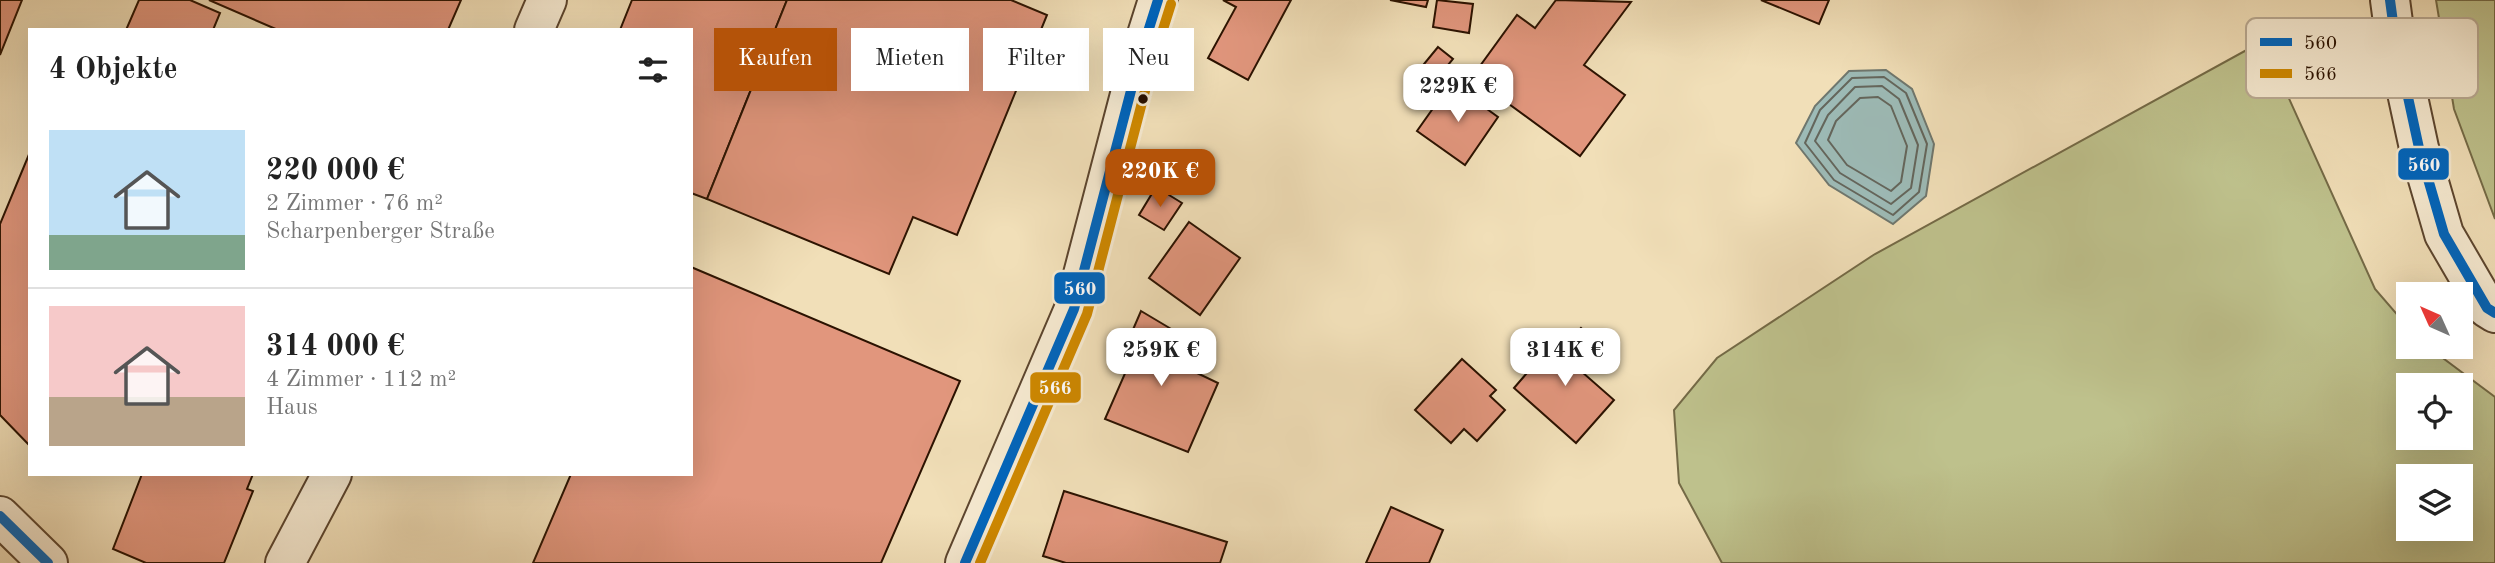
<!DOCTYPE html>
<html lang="de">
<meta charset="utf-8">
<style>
body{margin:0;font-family:"Old Standard TT",serif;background:#f6f6f6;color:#222;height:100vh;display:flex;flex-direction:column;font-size:26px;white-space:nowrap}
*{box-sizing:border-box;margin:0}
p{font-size:23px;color:#767676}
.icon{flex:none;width:38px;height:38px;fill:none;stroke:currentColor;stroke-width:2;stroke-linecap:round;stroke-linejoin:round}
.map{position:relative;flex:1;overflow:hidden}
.side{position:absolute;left:28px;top:28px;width:665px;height:448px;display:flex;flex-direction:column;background:#fff;border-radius:0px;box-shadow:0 7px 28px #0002}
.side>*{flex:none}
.top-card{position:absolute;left:714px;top:28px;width:665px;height:63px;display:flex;gap:14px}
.needle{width:46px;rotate:315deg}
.buttons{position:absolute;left:2396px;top:282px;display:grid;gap:14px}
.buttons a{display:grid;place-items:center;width:77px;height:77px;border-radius:0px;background:#fff;box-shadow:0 7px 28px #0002;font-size:35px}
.price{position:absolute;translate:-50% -60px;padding:0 16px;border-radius:14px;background:#fff;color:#222;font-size:23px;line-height:46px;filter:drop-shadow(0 2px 4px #0008)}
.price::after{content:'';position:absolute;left:50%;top:42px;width:21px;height:16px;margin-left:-10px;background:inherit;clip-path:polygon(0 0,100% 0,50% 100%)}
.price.on{background:#b45309;color:#fff}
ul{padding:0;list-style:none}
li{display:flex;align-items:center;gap:21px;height:175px;padding:0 21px}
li+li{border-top:2px solid #e0e0e0}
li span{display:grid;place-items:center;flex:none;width:196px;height:140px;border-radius:0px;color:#555}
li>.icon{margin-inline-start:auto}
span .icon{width:84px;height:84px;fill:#fffc;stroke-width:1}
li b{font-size:30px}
h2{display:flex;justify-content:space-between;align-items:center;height:84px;padding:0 21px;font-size:30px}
.chip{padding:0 24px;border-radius:0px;background:#fff;box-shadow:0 7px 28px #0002;font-size:24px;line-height:63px}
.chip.on{background:#b45309;color:#fff}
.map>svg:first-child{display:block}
.green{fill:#bec18c;stroke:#746a46;stroke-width:2;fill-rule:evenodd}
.water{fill:#9dbbb7;stroke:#6f776e;stroke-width:2}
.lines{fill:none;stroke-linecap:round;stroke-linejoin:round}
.shore{stroke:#64665c;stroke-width:2}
.building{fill:#e1967d;stroke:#2b1200;stroke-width:2}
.minor-casing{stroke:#5c452e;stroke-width:42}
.minor{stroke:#f6ead1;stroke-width:38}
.bus-1-casing{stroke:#f6ead1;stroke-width:16}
.bus-2-casing{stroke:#f6ead1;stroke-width:16}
.bus-1{stroke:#0065bd;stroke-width:10}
.bus-2{stroke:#ce8800;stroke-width:10}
.bus-dot{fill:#2b1200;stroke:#f6ead1;stroke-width:2.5}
.key{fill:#f6ead1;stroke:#b9a992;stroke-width:2}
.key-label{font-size:19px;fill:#2b1200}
.line-badge{stroke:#f6ead1;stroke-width:2.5}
.badge-label{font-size:19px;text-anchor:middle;font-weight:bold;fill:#fff}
</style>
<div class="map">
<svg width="2495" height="563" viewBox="0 0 2495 563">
<rect width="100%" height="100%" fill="#f1dfb8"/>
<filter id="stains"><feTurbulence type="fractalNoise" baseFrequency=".00286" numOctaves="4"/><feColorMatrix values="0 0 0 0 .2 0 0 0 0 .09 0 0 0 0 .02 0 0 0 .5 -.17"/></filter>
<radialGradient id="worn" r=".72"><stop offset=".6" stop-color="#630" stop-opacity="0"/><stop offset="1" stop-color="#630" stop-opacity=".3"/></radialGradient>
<g class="green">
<polygon points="2436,0 2495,0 2495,219 2454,109"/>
<path d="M 2263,41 L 2375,289 L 2408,327 L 2408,346 L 2428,347 L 2495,397 L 2495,563 L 1722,563 L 1679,483 L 1674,410 L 1717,358 L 1875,254 ZM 2408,385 L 2460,385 L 2460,438 L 2408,438 ZM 2408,476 L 2460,476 L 2460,528 L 2408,528 Z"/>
</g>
<polygon class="water" points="1886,70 1912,89 1934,144 1926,196 1893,224 1829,185 1796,143 1815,106 1849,71"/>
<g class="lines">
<g class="shore">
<polygon points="1852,78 1884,77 1906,93 1927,144 1919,192 1893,215 1834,180 1805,143 1820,110"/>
<polygon points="1882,86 1899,99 1918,145 1911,188 1891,204 1840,173 1815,141 1828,115 1855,87"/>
<polygon points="1878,97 1891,106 1907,146 1901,182 1891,191 1847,165 1828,140 1836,121 1860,98"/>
</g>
</g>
<g class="building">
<polygon points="0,0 22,0 0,55"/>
<polygon points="139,0 190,0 220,13 213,30 126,30"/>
<polygon points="209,0 461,0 448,30 278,30"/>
<polygon points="632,0 787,0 707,199 691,193 691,30 620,30"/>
<polygon points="787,0 1011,0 1047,15 957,235 913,217 889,274 707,199"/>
<polygon points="1223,0 1291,0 1248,80 1208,58 1236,7"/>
<polygon points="1390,0 1428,0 1426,7"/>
<polygon points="1437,0 1473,4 1469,33 1433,27"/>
<polygon points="1556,0 1631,2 1584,65 1625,95 1580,156 1472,77 1517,15 1535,28"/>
<polygon points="1761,0 1829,0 1819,24"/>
<polygon points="1438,47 1453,59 1425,93 1410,81"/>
<polygon points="1451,83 1498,117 1465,165 1417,131"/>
<polygon points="30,152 30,446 0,415 0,224"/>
<polygon points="1156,187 1182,203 1164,230 1139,215"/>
<polygon points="1189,222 1240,258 1200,315 1149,278"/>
<polygon points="691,267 960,381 881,563 533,563 571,474 691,474"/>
<polygon points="1141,311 1188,339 1174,362 1218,383 1188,452 1105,419 1134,353 1125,348"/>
<polygon points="1581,328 1596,341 1574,365 1614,400 1576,443 1514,388 1552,344 1560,351"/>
<polygon points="1462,359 1496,390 1490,396 1505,410 1477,441 1464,429 1451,443 1415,410"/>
<polygon points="142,474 253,474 247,489 253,491 224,563 146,563 113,549"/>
<polygon points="1064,491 1227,542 1220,563 1066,563 1043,556"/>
<polygon points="1391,507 1443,530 1429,563 1366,563"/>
</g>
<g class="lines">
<defs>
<g id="minor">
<polyline points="2390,0 2395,37 2419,148 2444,234 2487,308 2495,313"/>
<polyline points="534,30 547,0"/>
<polyline points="0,516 48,563"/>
<polyline points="285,563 332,474"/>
<polyline points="965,563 1074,309 1139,60 1158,0"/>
</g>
</defs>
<use href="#minor" class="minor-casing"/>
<use href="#minor" class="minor"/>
<defs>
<g id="bus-1">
<polyline points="2390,0 2395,37 2419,148 2444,234 2487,308 2495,313"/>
<polyline points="0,516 48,563"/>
<polyline points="965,563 1074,309 1139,60 1158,0"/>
</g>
<polyline id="bus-2" points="980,563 1087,314 1152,64 1171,4"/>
</defs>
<use href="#bus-1" class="bus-1-casing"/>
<use href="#bus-2" class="bus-2-casing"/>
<use href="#bus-1" class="bus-1"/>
<use href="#bus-2" class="bus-2"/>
</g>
<circle class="bus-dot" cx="1143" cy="99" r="6"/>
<rect x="2246" y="18" width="232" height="80" rx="10" class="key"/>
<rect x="2260" y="38" width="32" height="8" fill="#0065bd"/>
<rect x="2260" y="69" width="32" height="9" fill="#ce8800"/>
<g class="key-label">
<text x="2304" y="49">560</text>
<text x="2304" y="80">566</text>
</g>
<g class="line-badge">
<rect x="2397" y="147" width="53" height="34" rx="7" fill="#0065bd"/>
<rect x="1053" y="271" width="53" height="34" rx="7" fill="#0065bd"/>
<rect x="1029" y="371" width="53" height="33" rx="7" fill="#ce8800"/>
</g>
<g class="badge-label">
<text x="2424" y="171">560</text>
<text x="1080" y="295">560</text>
<text x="1055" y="394">566</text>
</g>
<rect width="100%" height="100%" filter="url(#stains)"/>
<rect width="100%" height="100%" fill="url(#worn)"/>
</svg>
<div class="buttons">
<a><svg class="needle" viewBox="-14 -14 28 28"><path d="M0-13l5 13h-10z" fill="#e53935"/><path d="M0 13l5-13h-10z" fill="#767676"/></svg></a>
<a><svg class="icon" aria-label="locate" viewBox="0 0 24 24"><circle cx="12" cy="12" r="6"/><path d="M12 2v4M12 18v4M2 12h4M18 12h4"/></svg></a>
<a><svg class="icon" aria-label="layers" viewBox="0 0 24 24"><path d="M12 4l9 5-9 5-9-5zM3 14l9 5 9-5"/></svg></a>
</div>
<b class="price" style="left:1458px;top:124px">229K €</b>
<b class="price on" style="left:1160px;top:209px">220K €</b>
<b class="price" style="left:1161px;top:388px">259K €</b>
<b class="price" style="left:1565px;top:388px">314K €</b>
<div class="top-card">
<a class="chip on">Kaufen</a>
<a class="chip">Mieten</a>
<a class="chip">Filter</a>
<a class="chip">Neu</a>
</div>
<section class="side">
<h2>4 Objekte<svg class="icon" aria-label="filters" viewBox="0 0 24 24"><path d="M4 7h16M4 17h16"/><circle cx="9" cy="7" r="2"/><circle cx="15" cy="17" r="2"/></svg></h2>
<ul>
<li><span style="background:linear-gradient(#bfe0f5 75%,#7fa58c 0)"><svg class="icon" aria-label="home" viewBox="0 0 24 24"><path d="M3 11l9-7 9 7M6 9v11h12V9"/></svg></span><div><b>220 000 €</b><p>2 Zimmer · 76 m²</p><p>Scharpenberger Straße</p></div></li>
<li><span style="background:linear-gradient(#f6c9c9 65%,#b9a48a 0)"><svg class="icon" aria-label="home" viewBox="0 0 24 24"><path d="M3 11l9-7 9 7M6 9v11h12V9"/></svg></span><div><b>314 000 €</b><p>4 Zimmer · 112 m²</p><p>Haus</p></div></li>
</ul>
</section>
</div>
